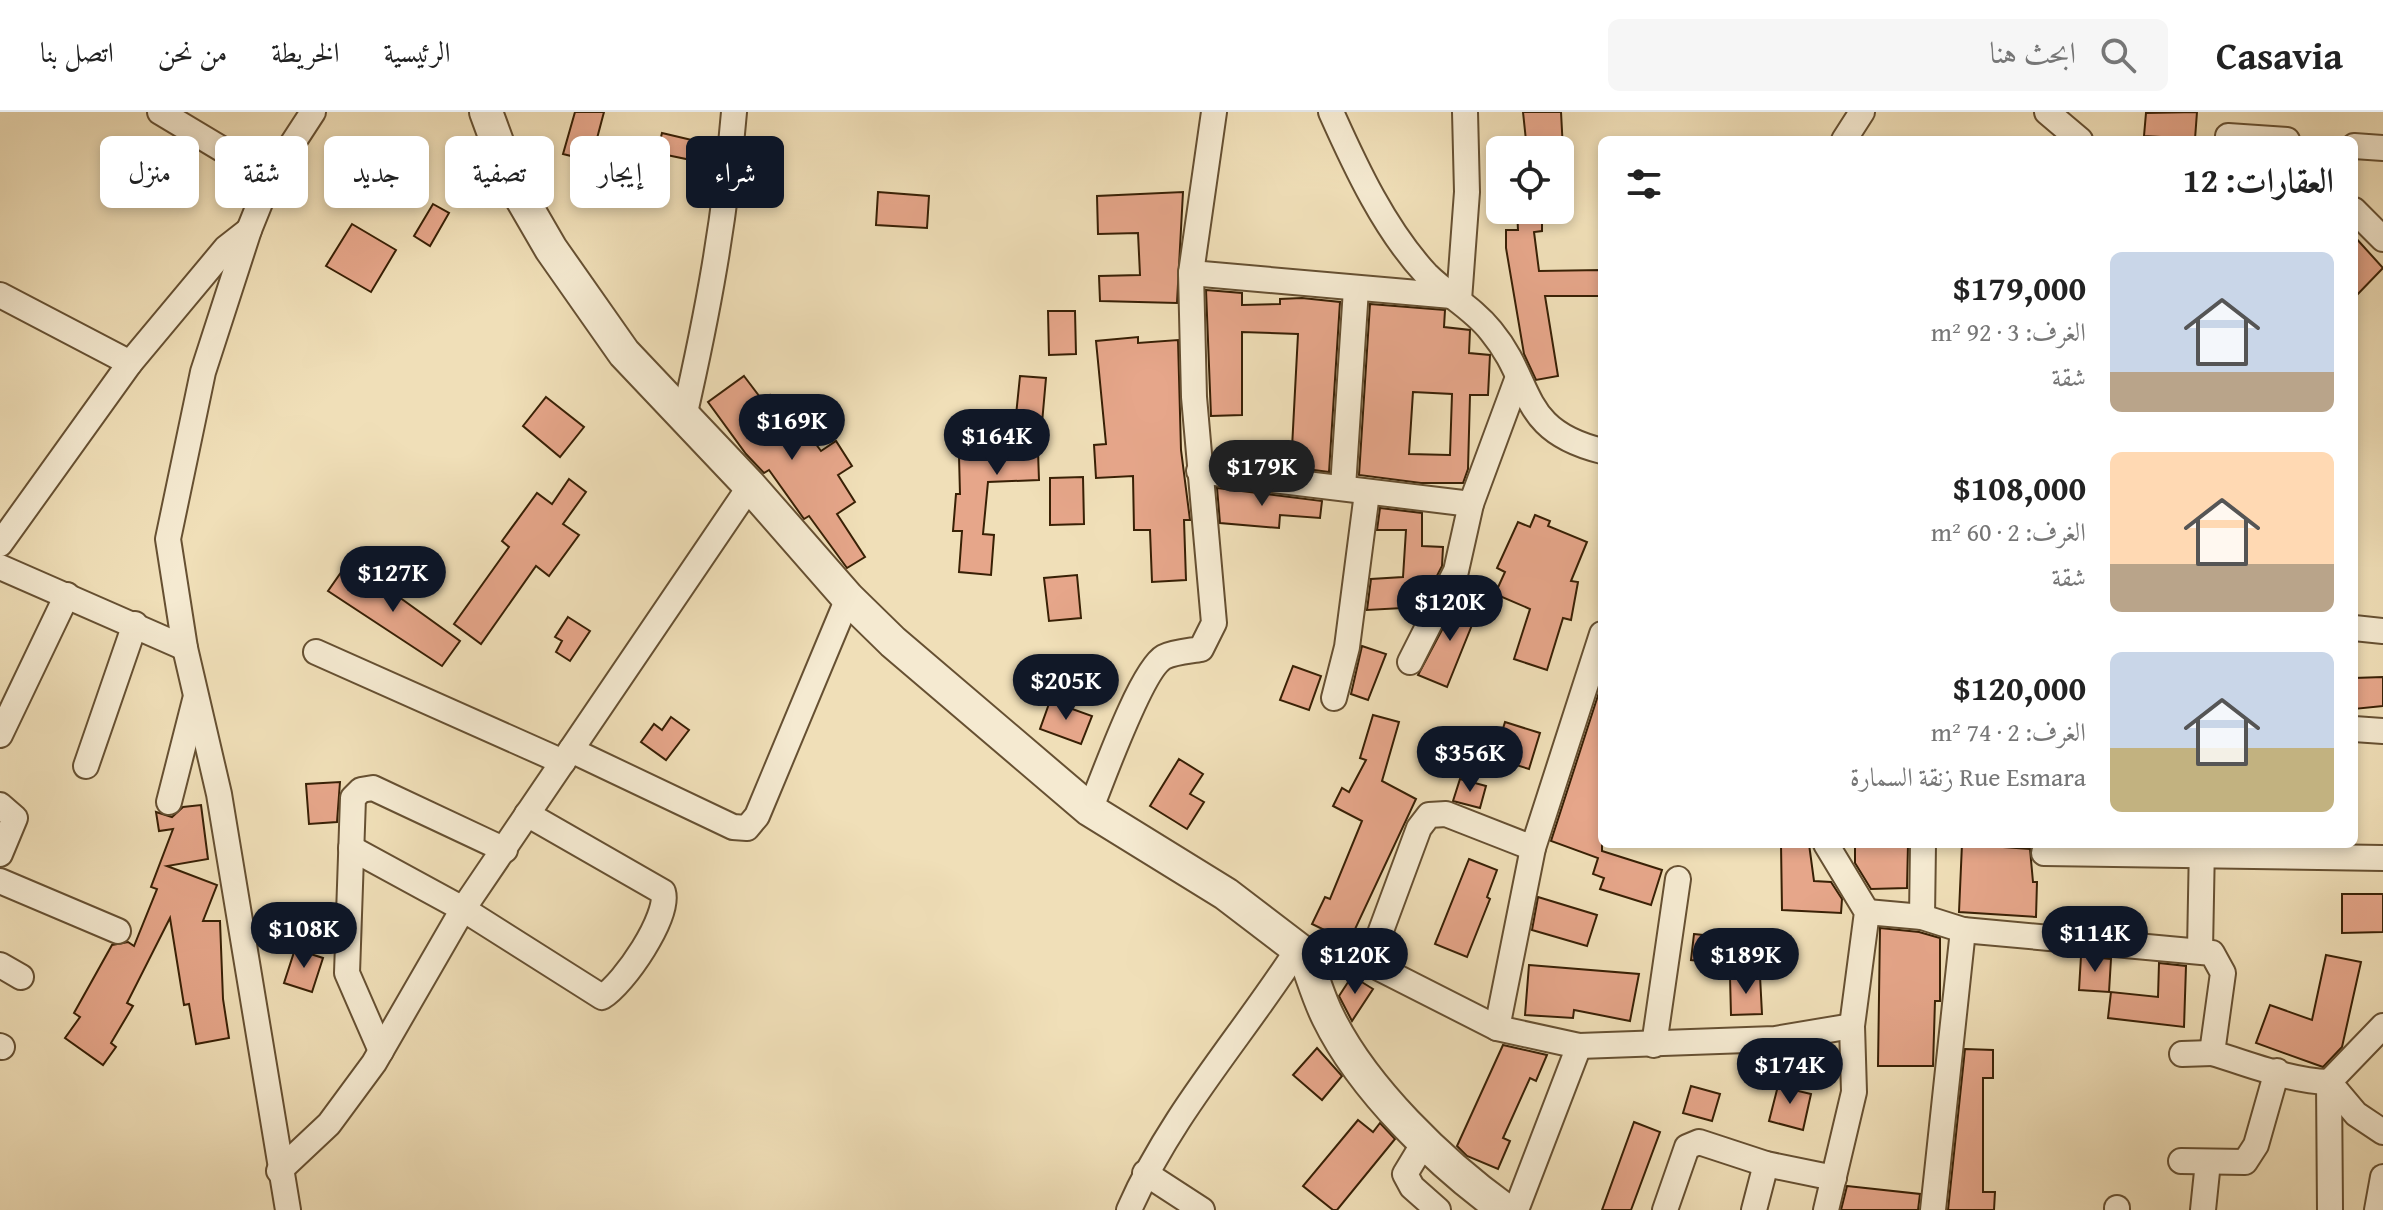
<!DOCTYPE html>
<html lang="ar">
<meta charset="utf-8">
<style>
body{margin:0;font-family:"Gentium Book Plus",Amiri,serif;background:#f6f6f6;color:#222;direction:rtl;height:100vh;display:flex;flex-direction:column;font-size:30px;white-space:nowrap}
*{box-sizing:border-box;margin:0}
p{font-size:26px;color:#767676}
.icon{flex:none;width:44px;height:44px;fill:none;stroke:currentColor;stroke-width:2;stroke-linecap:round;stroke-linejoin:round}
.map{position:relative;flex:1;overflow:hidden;direction:ltr}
.sheet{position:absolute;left:1598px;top:24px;width:760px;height:712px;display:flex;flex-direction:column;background:#fff;border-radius:12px;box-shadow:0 4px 12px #0003;direction:rtl}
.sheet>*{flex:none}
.guide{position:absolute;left:24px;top:24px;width:760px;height:72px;direction:rtl;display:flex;gap:16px}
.fabs{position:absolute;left:1486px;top:24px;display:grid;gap:16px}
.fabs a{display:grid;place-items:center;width:88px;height:88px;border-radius:12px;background:#fff;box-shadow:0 4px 12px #0003;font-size:40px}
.price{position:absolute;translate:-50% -68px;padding:0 18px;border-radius:28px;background:#111827;color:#fff;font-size:26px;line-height:52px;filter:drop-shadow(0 2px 4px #0008)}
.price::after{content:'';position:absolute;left:50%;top:48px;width:24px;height:18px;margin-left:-12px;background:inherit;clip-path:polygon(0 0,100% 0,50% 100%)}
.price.selected{background:#222;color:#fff}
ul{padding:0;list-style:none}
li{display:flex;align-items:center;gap:24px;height:200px;padding:0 24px}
li span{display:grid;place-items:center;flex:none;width:224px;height:160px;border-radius:12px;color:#555}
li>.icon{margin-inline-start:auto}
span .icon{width:96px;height:96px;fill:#fffc;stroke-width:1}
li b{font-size:34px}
h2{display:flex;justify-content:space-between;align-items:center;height:96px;padding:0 24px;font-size:34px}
.chip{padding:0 28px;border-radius:12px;background:#fff;box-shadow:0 4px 12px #0003;font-size:28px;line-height:72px}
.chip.selected{background:#111827;color:#fff}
header{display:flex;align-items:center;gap:48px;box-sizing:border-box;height:112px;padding:0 40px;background:#fff;border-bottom:2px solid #e0e0e0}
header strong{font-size:38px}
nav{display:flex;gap:44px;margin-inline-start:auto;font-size:28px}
.search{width:560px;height:72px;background:#f6f6f6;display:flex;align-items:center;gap:20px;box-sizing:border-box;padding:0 28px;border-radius:12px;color:#767676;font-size:30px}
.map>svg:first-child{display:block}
.building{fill:#e6a68a;stroke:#382005;stroke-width:2;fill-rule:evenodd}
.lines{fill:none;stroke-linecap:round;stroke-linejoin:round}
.minor-casing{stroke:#665032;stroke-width:28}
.tertiary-casing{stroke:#665032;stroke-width:36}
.minor{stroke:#f5ead1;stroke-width:24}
.tertiary{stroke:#f5ead1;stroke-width:32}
</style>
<header>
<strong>Casavia</strong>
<div class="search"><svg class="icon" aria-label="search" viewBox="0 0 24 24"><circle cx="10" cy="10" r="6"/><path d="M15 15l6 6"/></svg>ابحث هنا</div>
<nav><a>الرئيسية</a><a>الخريطة</a><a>من نحن</a><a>اتصل بنا</a></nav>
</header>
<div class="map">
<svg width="2383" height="1098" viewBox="0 0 2383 1098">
<rect width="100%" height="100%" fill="#f0dfb8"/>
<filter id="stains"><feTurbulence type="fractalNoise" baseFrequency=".0025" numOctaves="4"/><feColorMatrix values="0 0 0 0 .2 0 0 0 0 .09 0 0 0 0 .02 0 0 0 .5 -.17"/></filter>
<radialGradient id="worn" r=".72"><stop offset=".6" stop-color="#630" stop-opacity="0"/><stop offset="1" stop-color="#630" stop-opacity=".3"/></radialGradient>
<g class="building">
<polygon points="575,0 604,0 591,49 563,42"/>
<polygon points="1523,0 1561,0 1563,38 1527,38"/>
<polygon points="2197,0 2195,27 2144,24 2146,1"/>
<polygon points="662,21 696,29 691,48 657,41"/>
<polygon points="878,80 929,84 927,116 876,113"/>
<polygon points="1183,80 1177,191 1100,189 1099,164 1140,163 1138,121 1098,122 1097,84"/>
<polygon points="433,92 449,101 430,134 414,124"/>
<polygon points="1517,98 1542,99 1542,119 1534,120 1539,159 1602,158 1602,184 1545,184 1558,264 1536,268 1524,242 1506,136 1506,118 1518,118"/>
<polygon points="352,112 396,138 371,180 326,154"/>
<polygon points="2354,124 2383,156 2354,186"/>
<polygon points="1206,178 1242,181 1242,193 1280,192 1280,187 1302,186 1340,190 1329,360 1291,355 1298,222 1242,220 1242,303 1211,304"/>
<path d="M 1370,192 L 1445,198 L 1444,215 L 1470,218 L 1469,241 L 1490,243 L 1488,283 L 1470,283 L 1468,357 L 1463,371 L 1421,371 L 1359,363 ZM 1413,280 L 1452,282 L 1450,343 L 1409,342 Z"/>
<polygon points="1048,199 1075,199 1076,242 1049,243"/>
<polygon points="1138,225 1138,231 1178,228 1181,338 1190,408 1184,408 1186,468 1152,470 1150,418 1134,418 1133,364 1096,366 1094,333 1106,332 1096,229"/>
<polygon points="744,264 763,289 770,283 791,313 798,308 821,339 836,329 852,354 838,363 855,390 837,402 865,445 847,456 809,404 804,407 769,358 764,361 746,342 708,290"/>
<polygon points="1020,264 1046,266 1042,311 1037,311 1039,368 988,370 983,422 994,423 991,463 959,460 962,419 953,419 956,382 960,382 959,344 988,343 988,334 1013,333"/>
<polygon points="546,285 584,315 560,345 523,314"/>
<polygon points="1083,365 1084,412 1050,413 1050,366"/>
<polygon points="569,367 586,380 563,412 579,423 549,464 536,454 481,532 454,512 509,435 502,429 537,381 552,392"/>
<polygon points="1217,376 1322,389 1320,406 1280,403 1279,416 1220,411"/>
<polygon points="1380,396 1422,401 1422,434 1443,435 1442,454 1421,495 1367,498 1371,467 1403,465 1406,418 1377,418"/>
<polygon points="1535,403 1550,409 1548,414 1587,430 1571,469 1578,470 1571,508 1563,506 1547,558 1514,547 1530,497 1495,482 1505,460 1497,456 1518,410 1530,415"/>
<polygon points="349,449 460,529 442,554 328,479"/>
<polygon points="1077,463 1081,506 1049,509 1044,466"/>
<polygon points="1461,482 1486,492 1476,492 1468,512 1472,513 1447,575 1418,563"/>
<polygon points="568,505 590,519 570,549 556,540 562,529 555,525"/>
<polygon points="1362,534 1386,542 1368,588 1351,582"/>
<polygon points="1293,554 1321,564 1309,598 1280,588"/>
<polygon points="2383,565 2383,594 2354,597 2354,566"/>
<polygon points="1602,571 1602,739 1662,758 1651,793 1600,777 1604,766 1593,762 1598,746 1551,729"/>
<polygon points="1050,589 1092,604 1081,632 1040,617"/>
<polygon points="1373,603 1399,610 1382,669 1416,687 1349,830 1312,812 1325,785 1330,787 1362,709 1333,694 1342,676 1349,680 1366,648 1360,646"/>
<polygon points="671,605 689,618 666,648 641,630 654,612 662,618"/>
<polygon points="1505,610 1540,621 1529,657 1494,646"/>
<polygon points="1179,647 1203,662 1190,682 1204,690 1187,717 1150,694"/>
<polygon points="1460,667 1486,674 1480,696 1453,689"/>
<polygon points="340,670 337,710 309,712 306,672"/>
<polygon points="201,693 208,747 167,754 217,773 203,809 220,809 223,887 229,926 196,932 189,892 184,893 170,806 127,891 133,894 111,931 116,935 103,953 65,926 80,905 74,901 112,833 128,830 134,834 157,777 151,775 173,717 159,719 156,700 172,705 183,695"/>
<polygon points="1781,732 1809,732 1814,769 1831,770 1842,787 1841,801 1782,798"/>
<polygon points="1855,732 1908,732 1907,776 1871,777 1855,751"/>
<polygon points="1962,732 2030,737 2033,770 2037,770 2036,805 1959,800"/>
<polygon points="1469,747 1497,758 1487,785 1490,787 1467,845 1435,832"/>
<polygon points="2342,782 2383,782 2383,820 2342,821"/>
<polygon points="1538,785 1597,803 1587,834 1532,818"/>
<polygon points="1880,816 1919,820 1940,826 1940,889 1935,889 1933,954 1878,954"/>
<polygon points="1694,822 1731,826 1727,852 1691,848"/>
<polygon points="295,837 323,846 312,880 284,871"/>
<polygon points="2326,843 2361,850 2342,935 2323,955 2256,931 2270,893 2312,908"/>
<polygon points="2081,844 2111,847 2109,880 2079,878"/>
<polygon points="2159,851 2186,854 2184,915 2108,906 2111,880 2158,885"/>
<polygon points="1529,853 1639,862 1630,909 1574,898 1573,906 1525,903"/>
<polygon points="1352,864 1373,877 1352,909 1339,884"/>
<polygon points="1760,864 1762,902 1731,903 1730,865"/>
<polygon points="1503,933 1547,943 1536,969 1530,966 1503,1026 1510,1029 1498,1057 1467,1044 1457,1034"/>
<polygon points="1317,936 1342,964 1322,988 1293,963"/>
<polygon points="1965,937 1993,938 1993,966 1983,966 1983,1080 1995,1080 1994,1098 1948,1098"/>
<polygon points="1780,966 1796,970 1794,978 1811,982 1803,1018 1769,1009"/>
<polygon points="1691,974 1720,982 1712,1009 1683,1001"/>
<polygon points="1358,1008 1373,1020 1380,1011 1395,1027 1337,1098 1333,1098 1303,1074"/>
<polygon points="1634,1010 1660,1020 1631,1098 1602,1098"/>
<polygon points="1847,1074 1920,1082 1918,1098 1841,1098"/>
</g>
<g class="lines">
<defs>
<g id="minor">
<polyline points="160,0 270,66"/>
<path d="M 1331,0 C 1356,56 1385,118 1427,163 C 1447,183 1473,196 1491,219 C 1535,272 1517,318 1602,339"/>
<polyline points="2047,0 2080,28"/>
<polyline points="2228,24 2287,28"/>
<polyline points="1844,28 1862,0"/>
<polyline points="2354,34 2383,36"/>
<polyline points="2354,98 2383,127"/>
<polyline points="1191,161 1452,184"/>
<polyline points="0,183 130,251"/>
<polyline points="1459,188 1467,80 1465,0"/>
<path d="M 684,305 C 708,200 725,108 734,0"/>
<polyline points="1199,359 1471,392"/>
<polyline points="1343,375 1356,177"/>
<polyline points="0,432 130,251 226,136 249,118"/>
<polyline points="0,455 185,536"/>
<polyline points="2354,516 2383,519"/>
<polyline points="316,540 563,650"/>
<polyline points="1410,550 1456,459 1471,392 1518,265"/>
<polyline points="1334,586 1347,535 1367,381"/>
<polyline points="2354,617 2383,619"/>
<polyline points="0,623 67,483"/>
<polyline points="571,638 733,715 747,716 757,704 848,486"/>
<polyline points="86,654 135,512"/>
<polyline points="169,690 195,588"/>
<polyline points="0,693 15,706 0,742"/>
<path d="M 1090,698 C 1102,669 1141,558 1164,545 C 1174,540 1190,539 1201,537 L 1214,511 L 1194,285 L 1191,161 L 1214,0"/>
<polyline points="1826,732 1867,800 1852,914 1854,980 1826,1098"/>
<path d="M 351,736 L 463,797 L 602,885 C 624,872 670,804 663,780 L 527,702"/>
<polyline points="2044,741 2383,746"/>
<polyline points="0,769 118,819"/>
<path d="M 1867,800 L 1922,805 L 1963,818 L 2212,841 L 2223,861 L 2212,941 C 2250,952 2289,969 2329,970 L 2356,1002 L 2383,1020"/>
<polyline points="1922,805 1923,732"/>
<polyline points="2200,838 2202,732"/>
<polyline points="1304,842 1369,851 1497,916 1579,934 1775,927 1852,914"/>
<polyline points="1369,851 1419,716 1429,703 1446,702 1533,736"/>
<polyline points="0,853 21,865"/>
<polyline points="1497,916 1533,736 1602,522"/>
<polyline points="1654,933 1678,767"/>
<polyline points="0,934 2,935"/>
<polyline points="381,939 347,861 353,686 361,678 373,676 505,738"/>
<polyline points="2182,942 2212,941"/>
<polyline points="1425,1029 1405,1062 1412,1075 1438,1098"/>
<polyline points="2181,1049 2245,1050 2256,1033 2277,959"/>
<polyline points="279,1059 329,1012 374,951 463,797 750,374"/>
<polyline points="1145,1061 1202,1098"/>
<polyline points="288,1098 219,682 185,536 168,427 203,260 249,118 270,66 313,0"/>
<path d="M 1129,1098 C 1171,1002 1242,924 1298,837"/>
<polyline points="1516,1098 1579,934"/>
<polyline points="1665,1098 1687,1035 1699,1030 1766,1052 1834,1066"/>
<polyline points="1754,1098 1766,1052"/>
<polyline points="1933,1098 1963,818"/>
<polyline points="2117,1098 2117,1096"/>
<polyline points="2203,1098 2208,1050"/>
<polyline points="2330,1098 2329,970 2383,914"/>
<polyline points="2377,1098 2383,1065"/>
</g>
<path id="tertiary" d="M 486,0 L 511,68 L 551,137 L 624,241 L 750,374 L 848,486 L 893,530 L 1090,698 L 1226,782 L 1298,837 L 1304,842 C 1312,863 1318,885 1328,905 C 1363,977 1441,1052 1505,1098"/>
</defs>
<use href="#minor" class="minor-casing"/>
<use href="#tertiary" class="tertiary-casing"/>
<use href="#minor" class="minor"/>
<use href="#tertiary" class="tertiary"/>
</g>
<rect width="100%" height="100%" filter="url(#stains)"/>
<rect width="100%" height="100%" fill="url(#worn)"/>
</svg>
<div class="fabs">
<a><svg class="icon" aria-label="locate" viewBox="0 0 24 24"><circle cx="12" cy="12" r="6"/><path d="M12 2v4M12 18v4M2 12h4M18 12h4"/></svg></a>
</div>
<b class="price" style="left:792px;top:350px">$169K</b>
<b class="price" style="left:997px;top:365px">$164K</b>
<b class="price selected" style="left:1262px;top:396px">$179K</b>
<b class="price" style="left:393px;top:502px">$127K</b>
<b class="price" style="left:1450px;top:531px">$120K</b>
<b class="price" style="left:1066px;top:610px">$205K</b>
<b class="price" style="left:1470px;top:682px">$356K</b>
<b class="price" style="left:304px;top:858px">$108K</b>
<b class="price" style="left:2095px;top:862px">$114K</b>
<b class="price" style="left:1355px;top:884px">$120K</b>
<b class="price" style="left:1746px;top:884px">$189K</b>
<b class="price" style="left:1790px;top:994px">$174K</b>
<div class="guide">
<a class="chip selected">شراء</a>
<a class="chip">إيجار</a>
<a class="chip">تصفية</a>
<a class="chip">جديد</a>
<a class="chip">شقة</a>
<a class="chip">منزل</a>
</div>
<section class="sheet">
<h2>العقارات: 12<svg class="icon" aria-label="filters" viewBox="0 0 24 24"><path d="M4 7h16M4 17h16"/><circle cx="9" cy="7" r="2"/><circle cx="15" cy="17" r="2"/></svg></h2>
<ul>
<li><span style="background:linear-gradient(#c9d6e8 75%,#b9a48a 0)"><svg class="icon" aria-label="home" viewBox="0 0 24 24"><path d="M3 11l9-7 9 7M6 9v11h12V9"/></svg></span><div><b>$179,000</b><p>الغرف: 3 · 92 m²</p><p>شقة</p></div></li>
<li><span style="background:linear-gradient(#ffd9b3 70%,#b9a48a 0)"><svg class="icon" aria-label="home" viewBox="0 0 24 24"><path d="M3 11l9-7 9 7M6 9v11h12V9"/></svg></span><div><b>$108,000</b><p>الغرف: 2 · 60 m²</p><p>شقة</p></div></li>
<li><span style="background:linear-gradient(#c9d6e8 60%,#c2b280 0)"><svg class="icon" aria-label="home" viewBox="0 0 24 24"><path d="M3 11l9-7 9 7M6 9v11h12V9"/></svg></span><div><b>$120,000</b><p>الغرف: 2 · 74 m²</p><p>Rue Esmara زنقة السمارة</p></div></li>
</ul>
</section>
</div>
